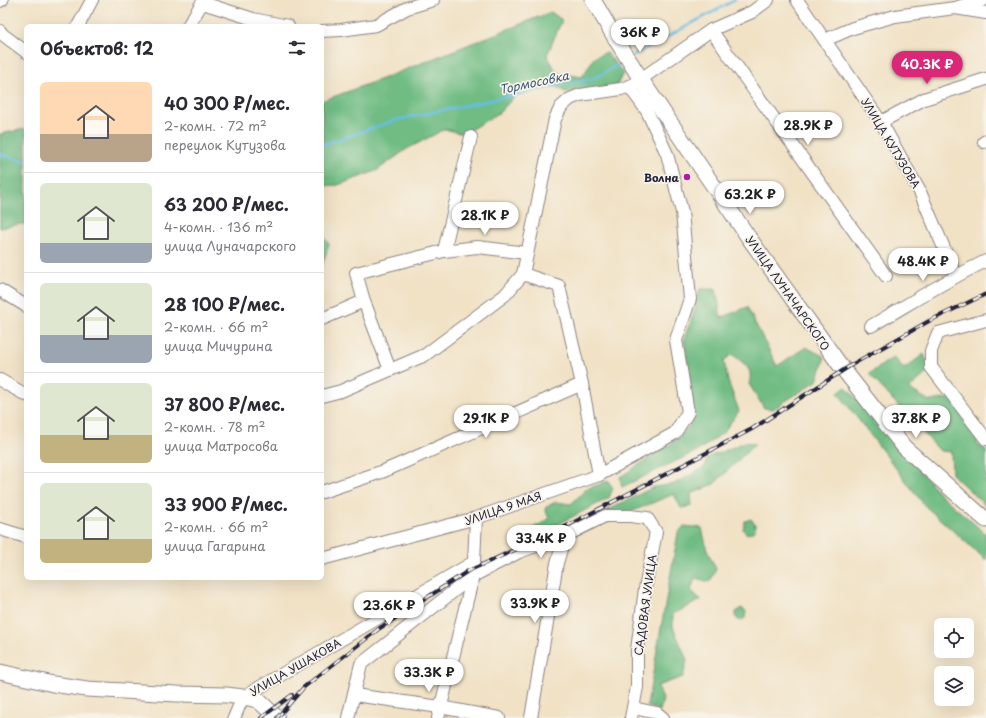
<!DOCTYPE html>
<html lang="ru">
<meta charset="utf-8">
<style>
body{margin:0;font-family:"Playpen Sans",sans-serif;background:#f2f2f3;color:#2b2b33;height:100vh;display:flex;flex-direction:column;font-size:15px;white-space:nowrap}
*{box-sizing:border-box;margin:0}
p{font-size:13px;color:#7c7c81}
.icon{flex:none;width:22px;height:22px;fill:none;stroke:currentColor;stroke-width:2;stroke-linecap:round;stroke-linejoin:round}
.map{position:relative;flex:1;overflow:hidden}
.details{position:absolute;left:24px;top:24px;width:300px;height:556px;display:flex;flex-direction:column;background:#fff;border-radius:6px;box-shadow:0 4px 16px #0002}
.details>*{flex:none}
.controls{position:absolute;left:934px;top:618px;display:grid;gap:8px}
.controls a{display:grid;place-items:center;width:40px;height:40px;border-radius:6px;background:#fff;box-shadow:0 4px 16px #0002;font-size:20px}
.price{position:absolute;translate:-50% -34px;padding:0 9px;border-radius:14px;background:#fff;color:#222;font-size:13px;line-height:26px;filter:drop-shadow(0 1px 2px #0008)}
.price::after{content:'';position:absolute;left:50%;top:24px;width:12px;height:9px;margin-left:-6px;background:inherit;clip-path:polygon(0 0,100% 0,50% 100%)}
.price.on{background:#db2777;color:#fff}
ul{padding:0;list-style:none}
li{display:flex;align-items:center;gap:12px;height:100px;padding:0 16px}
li+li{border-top:1px solid #e1e1e2}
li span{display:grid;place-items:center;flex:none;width:112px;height:80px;border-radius:6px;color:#555}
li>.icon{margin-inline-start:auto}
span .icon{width:48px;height:48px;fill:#fffc;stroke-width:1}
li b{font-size:17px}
h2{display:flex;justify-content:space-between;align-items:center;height:48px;padding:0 16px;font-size:17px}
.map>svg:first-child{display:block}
.forest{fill:#70bc83;stroke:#496f5f}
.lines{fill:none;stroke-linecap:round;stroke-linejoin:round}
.stream{stroke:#67bee4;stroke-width:2.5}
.minor-casing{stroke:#8a8280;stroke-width:14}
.major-casing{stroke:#8a8280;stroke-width:17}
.minor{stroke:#fff;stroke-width:12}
.major{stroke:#fff;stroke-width:15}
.rail-casing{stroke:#22223b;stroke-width:4}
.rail{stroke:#f7f3e8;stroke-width:2.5;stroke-dasharray:8;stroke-linecap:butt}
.poi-dot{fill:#b5179e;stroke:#f7f3e8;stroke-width:1.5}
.labels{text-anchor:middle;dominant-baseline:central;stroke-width:3.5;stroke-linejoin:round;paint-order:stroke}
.street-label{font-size:11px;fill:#22223b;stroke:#f7f3e8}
.poi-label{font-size:11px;font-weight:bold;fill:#22223b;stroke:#f7f3e8;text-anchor:end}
.water-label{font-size:12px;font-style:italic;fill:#3a5976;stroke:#f7f3e8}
</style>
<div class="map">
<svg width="986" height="718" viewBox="0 0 986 718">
<rect width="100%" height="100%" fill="#f7f3e8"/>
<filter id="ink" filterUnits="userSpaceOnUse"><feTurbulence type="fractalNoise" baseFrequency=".025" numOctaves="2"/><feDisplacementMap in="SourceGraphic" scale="8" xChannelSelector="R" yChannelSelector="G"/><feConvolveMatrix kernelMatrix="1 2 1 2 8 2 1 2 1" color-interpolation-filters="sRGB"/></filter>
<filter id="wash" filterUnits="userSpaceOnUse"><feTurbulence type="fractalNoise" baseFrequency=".012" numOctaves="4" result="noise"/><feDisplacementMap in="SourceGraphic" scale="16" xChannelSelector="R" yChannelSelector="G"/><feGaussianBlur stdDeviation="0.9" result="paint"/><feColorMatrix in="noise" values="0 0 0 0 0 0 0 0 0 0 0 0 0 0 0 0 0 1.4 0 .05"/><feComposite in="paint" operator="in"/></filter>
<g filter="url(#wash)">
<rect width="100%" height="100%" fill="#f1e2c6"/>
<g class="forest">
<polygon points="551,12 562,20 547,55 557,73 582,77 594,58 606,52 623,73 617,85 587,91 565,92 547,81 522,88 499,113 463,134 445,129 407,149 376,171 338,185 322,186 322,101 384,78"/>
<polygon points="24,129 26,130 26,224 21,224 0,228 0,134"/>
<polygon points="322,235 329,244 322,266"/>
<path d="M 700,289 L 716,289 L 721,318 L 747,307 L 777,366 L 806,347 L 825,357 L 817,381 L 773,409 L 764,408 L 749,384 C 754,368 744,364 732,354 L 724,361 L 728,381 L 739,411 L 723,433 L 699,450 L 622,487 L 620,477 L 678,439 L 693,421 L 691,384 L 684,339 L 694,312 Z"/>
<polygon points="924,354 930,370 909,389 930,401 950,398 979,420 977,444 986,450 986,506 952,474 951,452 940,451 869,374 894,357 904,369"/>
<polygon points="846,387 942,496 986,534 986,560 925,506 838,393"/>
<polygon points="745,442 755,444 714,484 691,494 692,506 681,508 674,494 553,544 551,538 654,487 674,484 705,467 707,458"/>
<polygon points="608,481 613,488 609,498 531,538 522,541 521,535 549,519 545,508 555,502 571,504 586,489"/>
<polygon points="751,519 755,524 755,531 747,534 743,529 745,521"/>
<polygon points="684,526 702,528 707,550 716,569 710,582 695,578 691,590 701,600 673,614 673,627 687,660 683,677 657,686 663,699 660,711 647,706 678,533"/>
<polygon points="741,608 746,611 745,618 740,621 736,618 736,612"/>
</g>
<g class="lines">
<g class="stream">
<polyline points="632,56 735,0"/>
<polyline points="322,145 396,120 595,78 625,61"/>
<polyline points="0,154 26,162"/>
</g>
</g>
</g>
<g filter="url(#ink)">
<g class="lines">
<defs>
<g id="minor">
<polyline points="797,0 881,122 920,192 956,276"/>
<polyline points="0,1 2,0"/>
<polyline points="203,3 253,19 288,26"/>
<polyline points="958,7 983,0"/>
<polyline points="78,26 92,0"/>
<polyline points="188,26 204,0"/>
<polyline points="711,30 886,276"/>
<polyline points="0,31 2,34 26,52"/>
<polyline points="322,31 341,30 376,25 407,8 433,0"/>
<polyline points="825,40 853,28 895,16 955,8 986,13"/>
<polyline points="641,79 711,30 752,12 768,0"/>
<polyline points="881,122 924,99 986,79"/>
<polyline points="984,142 986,141"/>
<polyline points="444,251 477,247 527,253"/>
<polyline points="523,274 559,286 582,384"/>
<polyline points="0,290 26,306"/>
<polyline points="364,301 390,370"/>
<polyline points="322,319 364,301 356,273 444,251 471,137"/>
<polyline points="986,320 938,333 931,351 931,367 986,439"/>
<path d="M 871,326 C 909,304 946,280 986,261"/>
<polyline points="0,380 26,395"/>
<polyline points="322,396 341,391 425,355 505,295 523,274 555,119 561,107 570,99 580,95 621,89 635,84"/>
<polyline points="322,492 384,471 582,384 599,475"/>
<polyline points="0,529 26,537"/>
<polyline points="322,559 476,518 599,475 675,433 688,412 676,340 690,299 682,212 667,154 647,111 629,86"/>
<polyline points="354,695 440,707 499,718"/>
<polyline points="633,708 657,713 663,718"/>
<polyline points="234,718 243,697 474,562 476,518"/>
<polyline points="348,718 361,664 473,576 519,552 565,536 605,516 630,516 647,518 656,532 645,589 637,650 637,687 631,718"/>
<polyline points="438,718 473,576"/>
<polyline points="531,718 557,563 565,536"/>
</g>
<g id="major">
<polyline points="593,0 617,41 642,81 749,238 840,365 904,447 986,520"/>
<polyline points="0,672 53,684 87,689 177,694 226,695 243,697 258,700 277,718"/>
</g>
</defs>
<use href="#minor" class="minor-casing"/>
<use href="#major" class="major-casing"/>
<use href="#minor" class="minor"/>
<use href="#major" class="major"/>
<defs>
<g id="rail">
<polyline points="261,718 292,695"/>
<polyline points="277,718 304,687 380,628 468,571 557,531 752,429 853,364 929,321 986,294"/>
</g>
</defs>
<use href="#rail" class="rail-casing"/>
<use href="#rail" class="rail"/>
</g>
</g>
<circle class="poi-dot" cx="687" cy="177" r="4"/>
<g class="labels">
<g class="street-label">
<text transform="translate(891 143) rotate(59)">УЛИЦА КУТУЗОВА</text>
<text transform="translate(788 293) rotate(55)">УЛИЦА ЛУНАЧАРСКОГО</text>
<text transform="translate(503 508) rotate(-19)">УЛИЦА 9 МАЯ</text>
<text transform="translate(645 605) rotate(-82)">САДОВАЯ УЛИЦА</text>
<text transform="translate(295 667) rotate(-30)">УЛИЦА УШАКОВА</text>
</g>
<g class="poi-label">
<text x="679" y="177">Волна</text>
</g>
<g class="water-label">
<text transform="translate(534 82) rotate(-12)">Тормосовка</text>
</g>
</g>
</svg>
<div class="controls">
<a><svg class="icon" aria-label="locate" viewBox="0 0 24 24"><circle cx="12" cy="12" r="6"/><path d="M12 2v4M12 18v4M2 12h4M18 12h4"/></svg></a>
<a><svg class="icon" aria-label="layers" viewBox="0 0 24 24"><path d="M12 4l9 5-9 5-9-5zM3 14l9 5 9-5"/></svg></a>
</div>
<b class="price" style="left:640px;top:53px">36K ₽</b>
<b class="price on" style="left:927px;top:85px">40.3K ₽</b>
<b class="price" style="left:808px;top:146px">28.9K ₽</b>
<b class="price" style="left:750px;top:215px">63.2K ₽</b>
<b class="price" style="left:485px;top:236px">28.1K ₽</b>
<b class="price" style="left:923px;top:282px">48.4K ₽</b>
<b class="price" style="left:486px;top:439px">29.1K ₽</b>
<b class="price" style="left:916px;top:439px">37.8K ₽</b>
<b class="price" style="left:541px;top:559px">33.4K ₽</b>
<b class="price" style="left:535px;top:624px">33.9K ₽</b>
<b class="price" style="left:389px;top:626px">23.6K ₽</b>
<b class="price" style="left:429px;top:693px">33.3K ₽</b>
<section class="details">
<h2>Объектов: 12<svg class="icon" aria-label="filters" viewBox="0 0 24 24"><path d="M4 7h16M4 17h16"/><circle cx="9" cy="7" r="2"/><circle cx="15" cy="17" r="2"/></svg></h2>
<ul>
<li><span style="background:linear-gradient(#ffd9b3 65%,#b9a48a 0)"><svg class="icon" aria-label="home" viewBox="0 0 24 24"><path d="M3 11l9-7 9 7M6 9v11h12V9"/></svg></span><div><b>40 300 ₽/мес.</b><p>2-комн. · 72 m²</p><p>переулок Кутузова</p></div></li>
<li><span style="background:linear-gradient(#dfe7d0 75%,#9aa5b1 0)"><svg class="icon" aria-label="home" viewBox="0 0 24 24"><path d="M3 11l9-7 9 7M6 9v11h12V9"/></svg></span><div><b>63 200 ₽/мес.</b><p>4-комн. · 136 m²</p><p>улица Луначарского</p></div></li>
<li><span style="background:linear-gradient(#dfe7d0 65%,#9aa5b1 0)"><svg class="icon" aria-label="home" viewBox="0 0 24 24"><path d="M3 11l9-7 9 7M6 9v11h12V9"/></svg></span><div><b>28 100 ₽/мес.</b><p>2-комн. · 66 m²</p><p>улица Мичурина</p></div></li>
<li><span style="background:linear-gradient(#dfe7d0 65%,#c2b280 0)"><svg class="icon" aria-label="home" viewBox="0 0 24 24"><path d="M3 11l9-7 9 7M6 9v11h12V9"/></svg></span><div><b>37 800 ₽/мес.</b><p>2-комн. · 78 m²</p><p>улица Матросова</p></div></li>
<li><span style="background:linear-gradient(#dfe7d0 70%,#c2b280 0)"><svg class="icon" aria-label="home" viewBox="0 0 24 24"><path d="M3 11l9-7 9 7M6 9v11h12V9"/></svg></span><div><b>33 900 ₽/мес.</b><p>2-комн. · 66 m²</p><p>улица Гагарина</p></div></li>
</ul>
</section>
</div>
